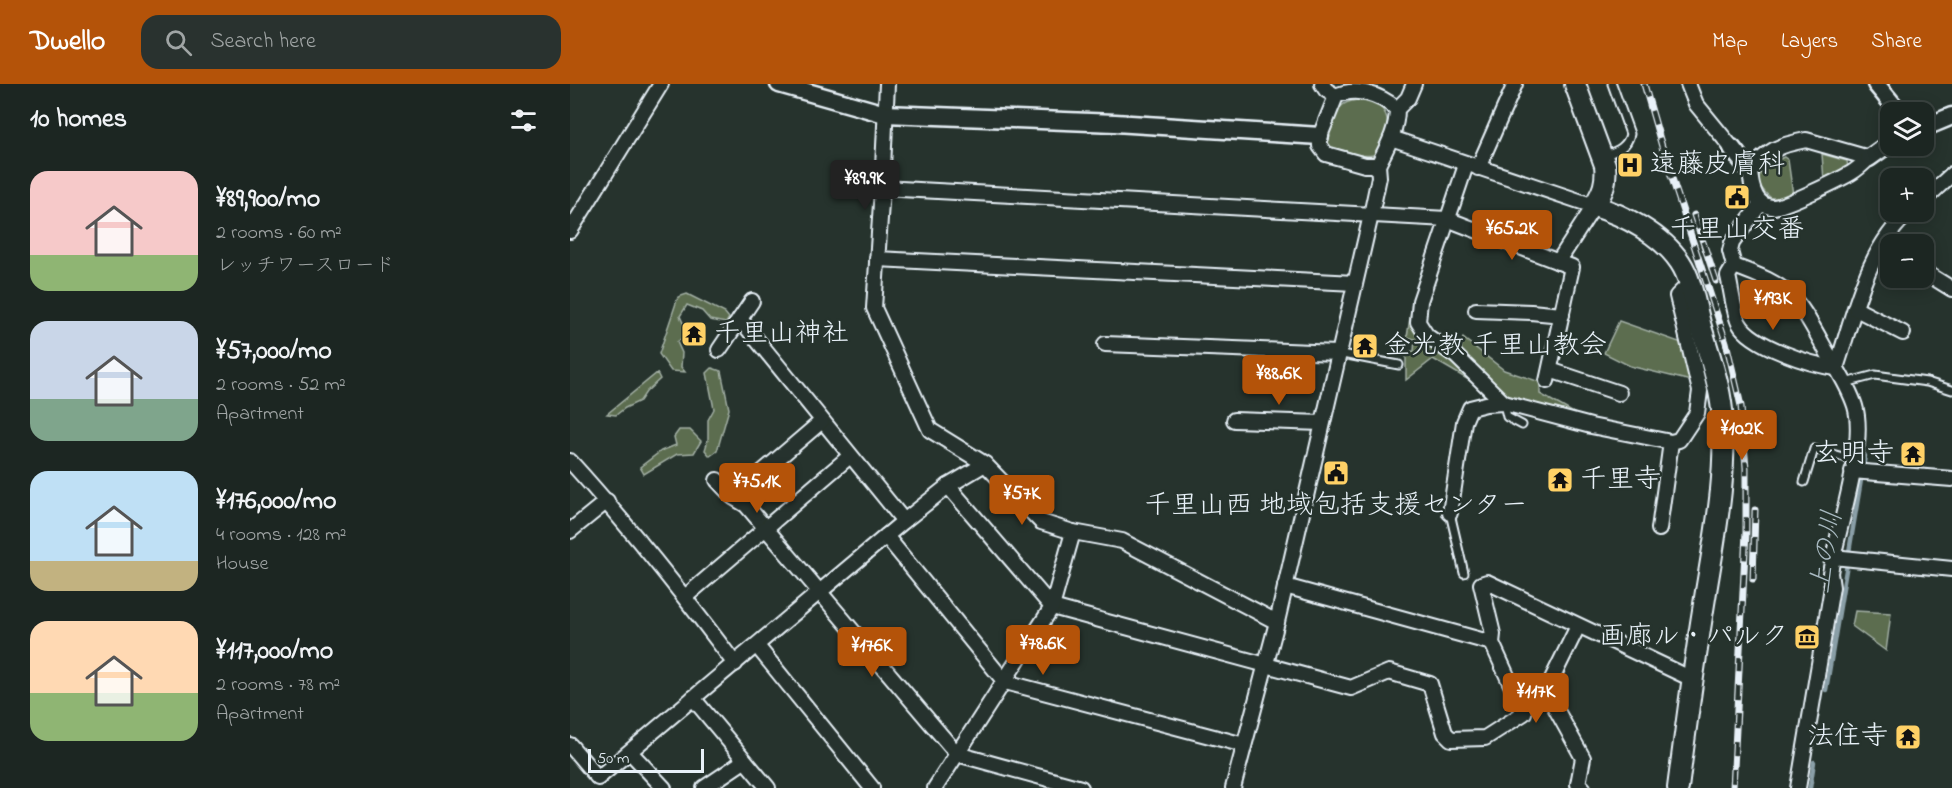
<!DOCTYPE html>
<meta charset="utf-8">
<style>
body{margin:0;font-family:"Indie Flower","Klee One",sans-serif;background:#29322f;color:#f1f3f6;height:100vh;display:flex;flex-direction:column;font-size:22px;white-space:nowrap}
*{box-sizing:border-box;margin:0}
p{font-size:20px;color:#a0a5a5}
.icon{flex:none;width:33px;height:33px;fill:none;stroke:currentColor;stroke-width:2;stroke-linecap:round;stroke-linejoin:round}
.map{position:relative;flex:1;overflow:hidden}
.details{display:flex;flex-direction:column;background:#1c2622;width:570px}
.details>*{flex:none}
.controls{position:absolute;left:1310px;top:18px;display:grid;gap:12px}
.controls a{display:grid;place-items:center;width:54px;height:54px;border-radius:12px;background:#1c2622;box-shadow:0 3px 15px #0003,0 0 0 2px #3a4340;font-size:30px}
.scale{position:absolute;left:18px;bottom:15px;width:116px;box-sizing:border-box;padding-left:6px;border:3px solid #e8f1f8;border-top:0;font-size:16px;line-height:21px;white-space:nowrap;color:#e8f1f8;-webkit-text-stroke:4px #26332d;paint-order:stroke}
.price{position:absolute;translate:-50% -51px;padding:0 14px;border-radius:6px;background:#b45309;color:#fff;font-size:20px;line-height:39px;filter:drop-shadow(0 2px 3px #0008)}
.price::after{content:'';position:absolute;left:50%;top:36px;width:18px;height:14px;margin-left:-9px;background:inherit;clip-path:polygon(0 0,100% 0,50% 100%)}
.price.current{background:#222;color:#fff}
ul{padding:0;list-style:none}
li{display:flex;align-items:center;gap:18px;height:150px;padding:0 30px}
li span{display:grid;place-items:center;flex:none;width:168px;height:120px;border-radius:18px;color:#555}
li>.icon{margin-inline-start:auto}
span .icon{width:72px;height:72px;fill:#fffc;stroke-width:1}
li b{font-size:26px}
h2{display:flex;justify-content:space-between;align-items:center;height:72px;padding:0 30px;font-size:26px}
header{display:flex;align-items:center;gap:36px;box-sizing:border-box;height:84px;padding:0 30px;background:#b45309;color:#fff}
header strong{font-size:28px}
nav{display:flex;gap:33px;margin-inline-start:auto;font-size:21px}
.search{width:420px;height:54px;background:#29322f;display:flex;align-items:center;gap:15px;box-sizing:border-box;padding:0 21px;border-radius:18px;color:#a0a5a5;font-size:22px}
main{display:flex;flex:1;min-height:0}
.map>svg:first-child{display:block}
.green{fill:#5c6d50;stroke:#a2afa4;stroke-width:1.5}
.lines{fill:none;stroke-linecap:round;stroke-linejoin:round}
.stream{stroke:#8a9fa7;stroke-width:4.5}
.service-casing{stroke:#e8f1f8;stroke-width:11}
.minor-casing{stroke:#e8f1f8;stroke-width:18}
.tertiary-casing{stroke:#e8f1f8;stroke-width:21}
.secondary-casing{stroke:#e8f1f8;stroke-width:24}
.service{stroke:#26332d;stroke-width:7}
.minor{stroke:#26332d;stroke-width:14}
.tertiary{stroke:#26332d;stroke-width:16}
.secondary{stroke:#26332d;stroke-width:20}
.rail-casing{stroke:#e8f1f8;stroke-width:7}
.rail{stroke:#26332d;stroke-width:4.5;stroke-dasharray:14;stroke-linecap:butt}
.labels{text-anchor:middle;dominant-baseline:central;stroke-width:5;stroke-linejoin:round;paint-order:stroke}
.poi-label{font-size:27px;fill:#e8f1f8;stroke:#26332d;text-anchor:start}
.water-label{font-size:28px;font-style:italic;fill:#a9bac2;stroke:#26332d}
</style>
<header>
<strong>Dwello</strong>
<div class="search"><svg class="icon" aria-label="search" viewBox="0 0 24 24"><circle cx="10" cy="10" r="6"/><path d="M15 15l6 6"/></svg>Search here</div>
<nav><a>Map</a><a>Layers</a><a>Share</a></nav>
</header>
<main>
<section class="details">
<h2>10 homes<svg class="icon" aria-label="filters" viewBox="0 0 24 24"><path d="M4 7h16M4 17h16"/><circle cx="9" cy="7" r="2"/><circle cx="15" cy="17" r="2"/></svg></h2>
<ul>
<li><span style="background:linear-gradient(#f6c9c9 70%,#8fb573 0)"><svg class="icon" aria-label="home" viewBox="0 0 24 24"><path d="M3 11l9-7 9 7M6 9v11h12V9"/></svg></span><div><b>¥89,900/mo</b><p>2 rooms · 60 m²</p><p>レッチワースロード</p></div></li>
<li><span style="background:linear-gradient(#c9d6e8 65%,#7fa58c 0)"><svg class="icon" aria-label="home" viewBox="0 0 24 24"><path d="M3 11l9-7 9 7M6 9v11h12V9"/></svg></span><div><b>¥57,000/mo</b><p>2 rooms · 52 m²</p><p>Apartment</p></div></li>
<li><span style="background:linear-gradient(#bfe0f5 75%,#c2b280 0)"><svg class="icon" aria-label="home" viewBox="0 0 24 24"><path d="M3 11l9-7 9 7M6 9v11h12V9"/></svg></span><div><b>¥176,000/mo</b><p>4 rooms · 128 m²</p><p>House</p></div></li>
<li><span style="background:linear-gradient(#ffd9b3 60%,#8fb573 0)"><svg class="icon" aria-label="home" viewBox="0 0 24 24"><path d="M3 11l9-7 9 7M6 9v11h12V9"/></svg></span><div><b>¥117,000/mo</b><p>2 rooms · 78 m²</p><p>Apartment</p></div></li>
</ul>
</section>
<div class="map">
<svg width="1382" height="704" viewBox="0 0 1382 704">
<rect width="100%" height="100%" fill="#26332d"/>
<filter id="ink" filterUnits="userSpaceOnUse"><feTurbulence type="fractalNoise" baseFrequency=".0167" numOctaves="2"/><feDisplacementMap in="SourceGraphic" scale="12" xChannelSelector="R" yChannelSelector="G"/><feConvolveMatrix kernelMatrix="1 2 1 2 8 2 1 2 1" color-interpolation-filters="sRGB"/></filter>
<g filter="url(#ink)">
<g class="green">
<path d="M 787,16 C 794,17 804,17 810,23 C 825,36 814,59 804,71 C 785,73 786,69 771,66 C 762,64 761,66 752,61 L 758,41 L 764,38 C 768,24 771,18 787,16 Z"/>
<polygon points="1252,70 1277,77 1278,85 1254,96"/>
<path d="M 1214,73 L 1218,76 L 1223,111 L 1219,114 L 1201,114 C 1177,94 1192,82 1214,73 Z"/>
<polygon points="117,210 155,229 159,234 156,239 140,236 132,227 117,221 110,232 114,241 115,252 107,258 112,269 111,283 115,288 101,287 89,270 108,213"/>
<polygon points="841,227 842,236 909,302 863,275 836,296 836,268 844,267 845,255 837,253"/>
<polygon points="1049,237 1112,259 1121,297 1060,282 1034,269"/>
<polygon points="893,254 934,286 970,298 970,310 1009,332 937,313 891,266"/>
<polygon points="142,284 151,287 159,325 147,367 140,372 135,366 138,356 138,336 144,325 137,289"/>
<polygon points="87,289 90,295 76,308 70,317 55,324 46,331 37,330"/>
<polygon points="109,346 120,346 131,357 124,369 107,370 74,390 70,383 91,367 106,361 104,353"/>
<polygon points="1285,527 1321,529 1316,567 1282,542"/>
</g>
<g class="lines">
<g class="stream">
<polyline points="1256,606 1295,372"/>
<polyline points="1240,704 1244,678"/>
</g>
<defs>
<g id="service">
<path d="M 1033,72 C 1046,67 1057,64 1060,50 L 1042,0"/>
<polyline points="767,269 829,281"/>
<polyline points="1275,299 1305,291 1357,298 1382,306"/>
<polyline points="934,320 937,333 952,341"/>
<polyline points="1234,398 1244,365 1284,376"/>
<polyline points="880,429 894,489"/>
</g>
<g id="minor">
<polyline points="317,0 312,104 304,224 360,346 415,380 471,438 503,448 552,457 707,538"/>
<polyline points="752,0 756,6 766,12"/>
<polyline points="1118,0 1126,20 1162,64"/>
<path d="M 827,25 C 811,11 786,2 766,12 L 750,52 L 750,62 L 756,70 L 795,81 L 808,81 C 817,63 827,46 827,25 L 838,14 L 844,0"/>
<polyline points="821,54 1024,122 988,178"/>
<path d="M 1236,56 L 1299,74 C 1294,79 1288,85 1281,89 C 1269,96 1214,123 1203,123 C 1185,123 1181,101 1180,87 C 1198,66 1209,61 1236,56 Z"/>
<polyline points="896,81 850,217 848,238 857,252 886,272 934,319"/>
<polyline points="908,84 945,0"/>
<polyline points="312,104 877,135 1002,183 977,297"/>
<polyline points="1353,117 1382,90"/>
<path d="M 1191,119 L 1162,159 L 1160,167 L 1164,182 C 1219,202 1225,210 1253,261 C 1264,281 1278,300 1285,322 C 1297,361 1267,446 1260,489 L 1262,503 L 1228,704"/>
<polyline points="0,147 91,0"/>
<polyline points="307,175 785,199"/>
<path d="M 1164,182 L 1158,192 C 1161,204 1164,230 1169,239 C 1181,262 1242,281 1266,284 C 1284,232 1296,164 1340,128"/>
<polyline points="1353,187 1382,205"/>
<polyline points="1286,225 1333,249"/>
<polyline points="906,226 961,228 992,231"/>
<polyline points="170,235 334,437"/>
<polyline points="535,260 767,269"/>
<polyline points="149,266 182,217"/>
<polyline points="980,286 1049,309"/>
<polyline points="664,336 752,339"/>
<path d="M 0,377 C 59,442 113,510 165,580"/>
<polyline points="1282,387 1382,395"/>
<polyline points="147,396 163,413 176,421 387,670 511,704"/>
<polyline points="378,402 482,523 781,604 819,588 860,600 875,649 881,655 915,654 954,629 922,559 923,550 911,500 917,498 1122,595"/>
<polyline points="163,413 252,337"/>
<polyline points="880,429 894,338 900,324 916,320 934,319 1021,342 1101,358 1109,356 1127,329 1130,307 1107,212 1119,200"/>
<polyline points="1089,445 1101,358"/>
<polyline points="0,447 37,417"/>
<polyline points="316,452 435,598 674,661"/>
<polyline points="1263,473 1382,485"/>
<polyline points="715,502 922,559"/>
<polyline points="115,513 280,372"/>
<polyline points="1008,542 976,607 1013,674 1008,700 1013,704"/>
<polyline points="187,562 302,704"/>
<polyline points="123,614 198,704"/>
<polyline points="0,661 28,694 334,437 378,402 415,380"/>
<polyline points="60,668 94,704"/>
<polyline points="134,704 174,677"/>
<polyline points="365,704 482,523 503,448"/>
<polyline points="663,704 707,538 801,131 809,93 808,81"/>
</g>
<g id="tertiary">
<polyline points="209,0 315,30 545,39 750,52"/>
<polyline points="1306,0 1329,28"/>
<polyline points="1353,44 1382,32"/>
<polyline points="1162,64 1180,87"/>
<polyline points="1299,74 1320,59"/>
</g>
<path id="secondary" d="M 1005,0 L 1035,81 C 1037,98 1033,108 1024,122 C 1054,131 1092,151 1110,178 C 1122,196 1125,222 1131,243 C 1139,270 1149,298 1152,326 C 1158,392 1144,456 1134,520 C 1124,581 1116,642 1108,704"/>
</defs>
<use href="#service" class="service-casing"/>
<use href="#minor" class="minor-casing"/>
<use href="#tertiary" class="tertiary-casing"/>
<use href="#secondary" class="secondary-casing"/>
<use href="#service" class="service"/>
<use href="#minor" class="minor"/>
<use href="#tertiary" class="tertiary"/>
<use href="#secondary" class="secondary"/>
<defs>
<g id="rail">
<polyline points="1074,0 1095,73 1156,258 1171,322 1176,384 1176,448 1163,704"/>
<polyline points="1124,131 1146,197"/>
<polyline points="1183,495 1185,426"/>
</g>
</defs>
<use href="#rail" class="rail-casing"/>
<use href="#rail" class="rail"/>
</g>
</g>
<defs>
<symbol id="hospital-square" viewBox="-11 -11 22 22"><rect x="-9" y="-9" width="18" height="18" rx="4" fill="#ffd166" stroke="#26332d"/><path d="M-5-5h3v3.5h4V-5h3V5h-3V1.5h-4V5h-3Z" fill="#111"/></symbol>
<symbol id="civic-square" viewBox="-11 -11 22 22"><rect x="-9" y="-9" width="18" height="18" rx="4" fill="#ffd166" stroke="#26332d"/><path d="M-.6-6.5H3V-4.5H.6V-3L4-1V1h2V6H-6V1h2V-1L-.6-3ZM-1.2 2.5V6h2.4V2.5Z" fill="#111"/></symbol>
<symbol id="temple-square" viewBox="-11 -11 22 22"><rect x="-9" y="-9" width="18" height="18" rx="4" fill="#ffd166" stroke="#26332d"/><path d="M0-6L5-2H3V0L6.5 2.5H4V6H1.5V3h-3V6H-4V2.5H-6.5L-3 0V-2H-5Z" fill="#111"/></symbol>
<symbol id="museum-square" viewBox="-11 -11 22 22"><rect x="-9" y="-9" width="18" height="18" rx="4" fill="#ffd166" stroke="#26332d"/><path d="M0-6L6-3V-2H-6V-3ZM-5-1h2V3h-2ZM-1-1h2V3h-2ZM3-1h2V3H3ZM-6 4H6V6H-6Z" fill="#111"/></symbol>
</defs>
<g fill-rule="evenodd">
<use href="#hospital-square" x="1045" y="66" width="30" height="30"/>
<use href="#civic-square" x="1152" y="98" width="30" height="30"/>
<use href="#temple-square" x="109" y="235" width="30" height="30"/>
<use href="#temple-square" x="780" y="247" width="30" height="30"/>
<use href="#temple-square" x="1328" y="355" width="30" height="30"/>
<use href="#civic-square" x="751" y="374" width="30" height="30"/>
<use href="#temple-square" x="975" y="381" width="30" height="30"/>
<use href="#museum-square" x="1222" y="538" width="30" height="30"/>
<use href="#temple-square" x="1323" y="638" width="30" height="30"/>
</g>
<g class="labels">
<g class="poi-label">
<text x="1080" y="81">遠藤皮膚科</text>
<text x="1167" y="146" text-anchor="middle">千里山交番</text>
<text x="144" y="250">千里山神社</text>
<text x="814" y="262">金光教 千里山教会</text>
<text x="1324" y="370" text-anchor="end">玄明寺</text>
<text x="1010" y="396">千里寺</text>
<text x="766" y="422" text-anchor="middle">千里山西 地域包括支援センター</text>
<text x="1218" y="553" text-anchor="end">画廊ル・パルク</text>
<text x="1318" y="653" text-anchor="end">法住寺</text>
</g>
<g class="water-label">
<text transform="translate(1258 468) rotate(-81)">上の川</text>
</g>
</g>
</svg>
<div class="controls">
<a><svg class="icon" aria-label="layers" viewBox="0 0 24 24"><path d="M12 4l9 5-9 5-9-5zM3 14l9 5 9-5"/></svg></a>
<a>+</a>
<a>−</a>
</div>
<div class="scale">50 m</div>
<b class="price current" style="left:295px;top:127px">¥89.9K</b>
<b class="price" style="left:942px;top:177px">¥65.2K</b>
<b class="price" style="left:1203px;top:247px">¥193K</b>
<b class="price" style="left:709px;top:322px">¥88.6K</b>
<b class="price" style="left:1172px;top:377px">¥102K</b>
<b class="price" style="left:187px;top:430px">¥75.1K</b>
<b class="price" style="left:452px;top:442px">¥57K</b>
<b class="price" style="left:473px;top:592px">¥78.6K</b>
<b class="price" style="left:302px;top:594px">¥176K</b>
<b class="price" style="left:966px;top:640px">¥117K</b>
</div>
</main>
